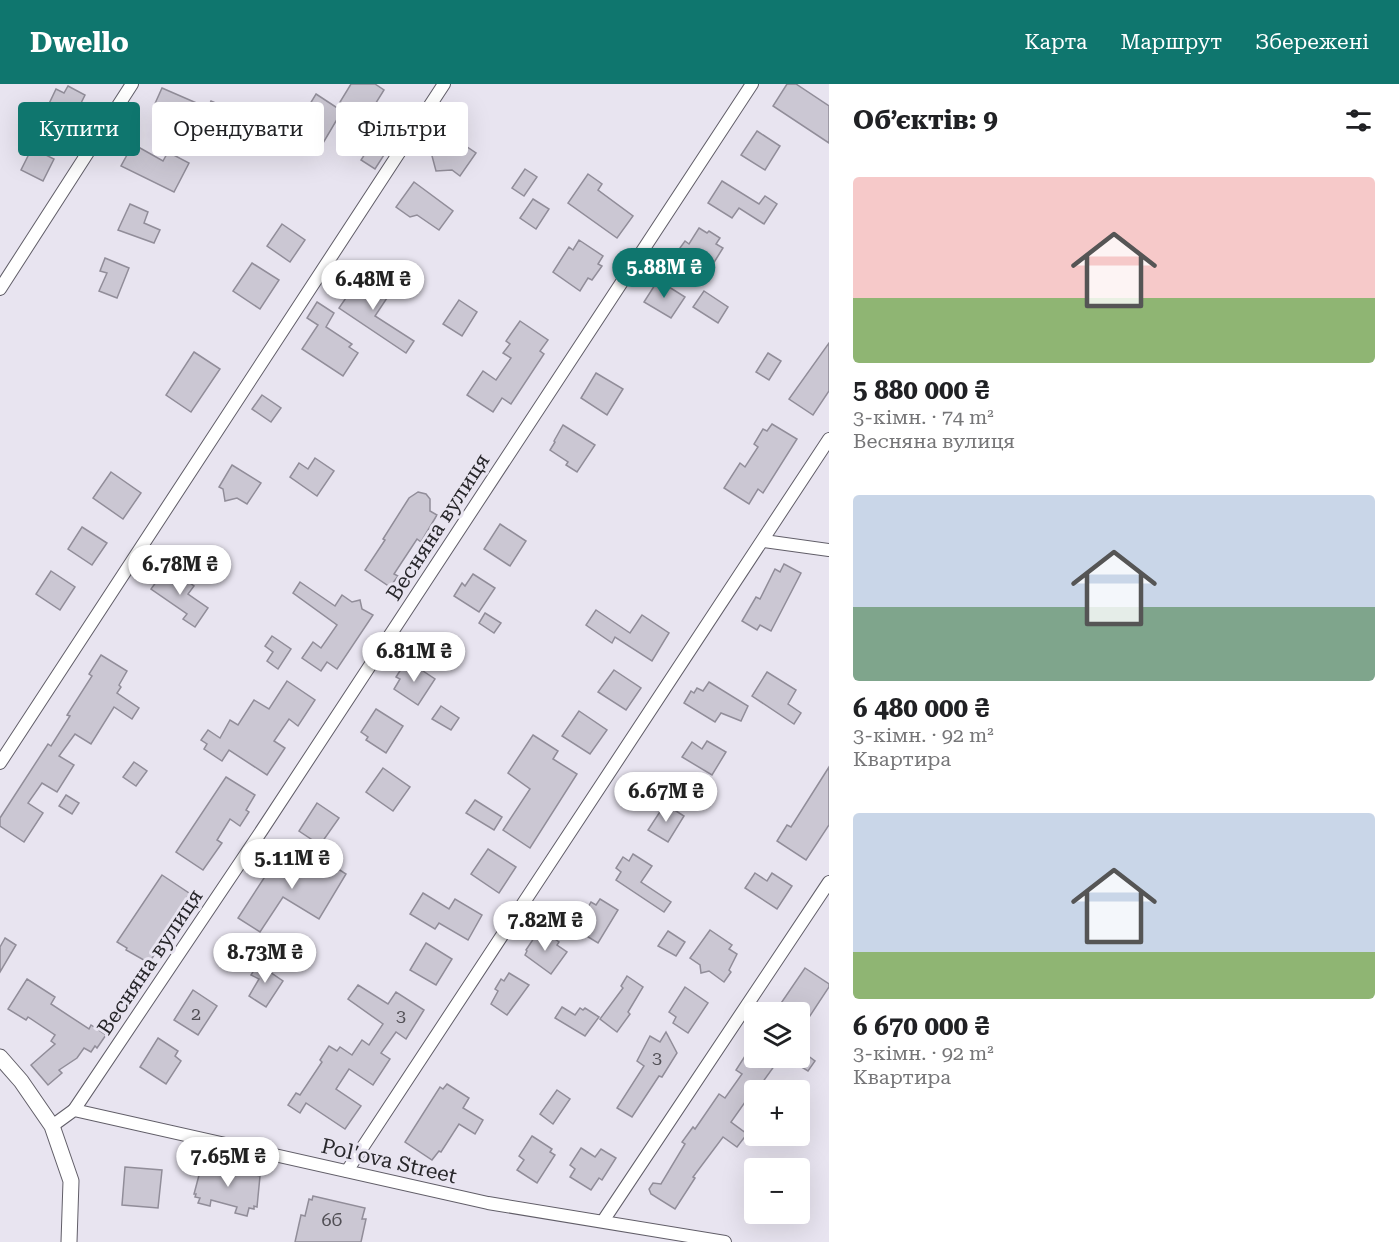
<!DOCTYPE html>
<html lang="uk">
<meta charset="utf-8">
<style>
body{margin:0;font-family:"Roboto Serif",serif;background:#f2f2f2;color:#202124;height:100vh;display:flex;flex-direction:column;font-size:22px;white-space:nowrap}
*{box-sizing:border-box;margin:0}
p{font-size:20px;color:#757577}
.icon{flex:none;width:33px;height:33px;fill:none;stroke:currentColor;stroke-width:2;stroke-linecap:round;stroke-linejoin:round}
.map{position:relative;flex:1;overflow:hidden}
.side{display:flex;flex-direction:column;background:#fff;width:570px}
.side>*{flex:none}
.hud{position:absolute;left:18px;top:18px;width:570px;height:54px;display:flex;gap:12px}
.controls{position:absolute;left:744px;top:918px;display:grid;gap:12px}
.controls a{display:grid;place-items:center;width:66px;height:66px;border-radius:6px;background:#fff;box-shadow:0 6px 24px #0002;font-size:30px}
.price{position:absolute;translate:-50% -51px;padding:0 14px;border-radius:21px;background:#fff;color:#222;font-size:20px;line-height:39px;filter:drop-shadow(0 2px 3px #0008)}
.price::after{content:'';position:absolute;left:50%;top:36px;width:18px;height:14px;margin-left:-9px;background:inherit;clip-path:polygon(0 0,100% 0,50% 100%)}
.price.current{background:#0f766e;color:#fff}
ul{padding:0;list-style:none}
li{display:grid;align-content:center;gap:12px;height:318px;padding:0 24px}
li span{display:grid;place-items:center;height:186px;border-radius:6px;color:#555}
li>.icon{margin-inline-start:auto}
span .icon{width:108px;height:108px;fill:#fffc;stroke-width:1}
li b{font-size:26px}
h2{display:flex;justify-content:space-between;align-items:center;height:72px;padding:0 24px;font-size:26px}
.pill{padding:0 21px;border-radius:6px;background:#fff;box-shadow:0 6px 24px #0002;font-size:21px;line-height:54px}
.pill.current{background:#0f766e;color:#fff}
header{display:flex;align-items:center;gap:36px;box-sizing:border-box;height:84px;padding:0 30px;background:#0f766e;color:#fff}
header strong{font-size:28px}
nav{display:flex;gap:33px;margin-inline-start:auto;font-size:21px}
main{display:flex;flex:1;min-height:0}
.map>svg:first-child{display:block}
.building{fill:#cbc7d3;stroke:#918d99;stroke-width:1.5}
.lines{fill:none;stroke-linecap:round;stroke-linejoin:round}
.minor-casing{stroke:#615e68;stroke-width:14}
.tertiary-casing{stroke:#615e68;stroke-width:17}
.minor{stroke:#fff;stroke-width:12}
.tertiary{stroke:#fff;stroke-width:15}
.labels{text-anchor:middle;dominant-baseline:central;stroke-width:6;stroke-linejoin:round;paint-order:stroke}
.number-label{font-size:18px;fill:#514f55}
.street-label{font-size:21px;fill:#28272b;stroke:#e8e4f0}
</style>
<header>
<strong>Dwello</strong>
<nav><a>Карта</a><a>Маршрут</a><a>Збережені</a></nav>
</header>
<main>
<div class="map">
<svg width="829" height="1158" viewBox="0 0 829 1158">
<rect width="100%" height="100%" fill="#e8e4f0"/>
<g class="building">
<polygon points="351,0 375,0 384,6 366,35 340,18"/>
<polygon points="787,0 796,0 829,22 829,59 773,22"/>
<polygon points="68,2 85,11 72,37 47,24 56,5 64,9"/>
<polygon points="162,4 208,24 211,17 227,24 215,51 153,24"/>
<polygon points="316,10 342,27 316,71 293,57 299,46 296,43"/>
<polygon points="757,47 780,62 765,86 741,71"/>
<polygon points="448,50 476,69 460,92 452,86 436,87 432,72"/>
<polygon points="133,60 163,77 168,68 189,79 174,108 121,82"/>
<polygon points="370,62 384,71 375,85 361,76"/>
<polygon points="32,64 54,75 43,97 21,86"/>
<polygon points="525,85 537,93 524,112 512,104"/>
<polygon points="588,90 602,100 598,106 633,132 617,154 568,119"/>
<polygon points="722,97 759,120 765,112 777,120 764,140 739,124 732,134 708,119"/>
<polygon points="414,98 453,127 439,146 417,131 410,133 396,123"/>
<polygon points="533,115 549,125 536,145 520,134"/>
<polygon points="130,120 148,128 144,139 160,146 154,159 118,146"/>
<polygon points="282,140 305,156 290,178 267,162"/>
<polygon points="699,144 707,149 709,147 720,154 716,160 723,164 713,180 705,176 700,183 677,168 685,157 689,160"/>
<polygon points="579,156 603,172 598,180 602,182 592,196 588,194 580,207 553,188 569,163 573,166"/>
<polygon points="105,174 129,184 117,214 99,207 107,189 100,187"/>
<polygon points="252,179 279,196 260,225 233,207"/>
<polygon points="363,189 391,208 375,232 414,257 406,269 339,224"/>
<polygon points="658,196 685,213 671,234 644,218"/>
<polygon points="704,207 728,223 718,239 693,223"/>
<polygon points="459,216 477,228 462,252 443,240"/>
<polygon points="317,218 334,229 326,243 352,260 349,263 358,269 343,292 302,265 318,241 307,234"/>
<polygon points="520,237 548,256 540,267 544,270 511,320 502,314 493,328 467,311 483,287 496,296 511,274 503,269 510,260 506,257"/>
<polygon points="829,259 829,307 813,331 789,315"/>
<polygon points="194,268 220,285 191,328 166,311"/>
<polygon points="768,269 781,277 769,296 756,288"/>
<polygon points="596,289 623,305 607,331 581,314"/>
<polygon points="262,311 281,324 271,338 252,325"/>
<polygon points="772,340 797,355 763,409 758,405 749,420 724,404 740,379 745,383 758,363 754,360 763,345 767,347"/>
<polygon points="563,341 595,361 577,388 566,381 568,378 550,366 555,358 554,357"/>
<polygon points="315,374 334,387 317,412 290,393 299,379 308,385"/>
<polygon points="232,381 261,399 247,420 237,414 225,417 223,405 219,403"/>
<polygon points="111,388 141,409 123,435 93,414"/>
<polygon points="418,408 426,410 430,415 430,427 437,431 421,458 417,455 394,490 398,492 390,503 365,486 385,456 383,455 409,414"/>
<polygon points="500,440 526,457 510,482 484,465"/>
<polygon points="82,443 107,459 92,481 68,465"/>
<polygon points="784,480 801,489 771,547 760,541 757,546 742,537 756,513 760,515 775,485 780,488"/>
<polygon points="167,483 194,502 188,510 208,524 195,543 183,535 187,530 151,505"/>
<polygon points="51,487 75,503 60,526 36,510"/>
<polygon points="473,490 495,504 479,528 454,512 462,499 465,502"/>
<polygon points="300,498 335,522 342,511 352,518 360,516 362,525 373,531 337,585 327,578 321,587 302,574 313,558 321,564 337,541 293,509"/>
<polygon points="596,526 630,549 642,531 669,549 652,577 615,553 612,559 586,541"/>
<polygon points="485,529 501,539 494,549 479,539"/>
<polygon points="272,552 291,565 278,585 267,577 273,568 265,562"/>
<polygon points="101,571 127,587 119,601 121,603 117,609 139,624 132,635 114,623 91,660 75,650 59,672 74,681 57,708 42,699 28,719 43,729 24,758 0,742 0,734 48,660 51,662 70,632 67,631 92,592 89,590"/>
<polygon points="411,579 435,595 418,621 394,605 400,595 396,593 403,582 407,585"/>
<polygon points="614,586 641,604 626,626 598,608"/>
<polygon points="767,588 796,606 788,620 801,629 794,640 752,612"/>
<polygon points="287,597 315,616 298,642 289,635 274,657 285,664 267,691 229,666 222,677 204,665 207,660 201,656 208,646 220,654 230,636 238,641 254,616 269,625"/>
<polygon points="709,598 748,622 741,637 721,629 715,638 684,619 691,607 694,609 697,604 703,607"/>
<polygon points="441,622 459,634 451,646 432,635"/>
<polygon points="376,625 403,642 386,669 366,656 368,653 361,648"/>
<polygon points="579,627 607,646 590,670 562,652"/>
<polygon points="533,651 558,667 553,675 577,690 530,764 503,746 530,705 508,689"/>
<polygon points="707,657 726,668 712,691 682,673 692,658 702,665"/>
<polygon points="134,678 147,687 136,702 123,693"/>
<polygon points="829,683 829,741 806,776 777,757 787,741 791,743"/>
<polygon points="383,684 410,703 393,727 366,708"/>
<polygon points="226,693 255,711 246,726 249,728 240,742 230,735 217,756 222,759 203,786 176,768"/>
<polygon points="66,711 79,719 72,730 59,722"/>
<polygon points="475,716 502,733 494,746 466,729"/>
<polygon points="317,719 339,734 320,761 299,747"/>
<polygon points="665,720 684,732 668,758 648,746"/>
<polygon points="488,765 516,783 499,809 471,790"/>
<polygon points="633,770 652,782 641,798 671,818 664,828 616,796 621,788 616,784 623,773 629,777"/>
<polygon points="279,771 291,778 294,773 319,789 326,777 346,790 319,835 283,813 260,848 238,834"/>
<polygon points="755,789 767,797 772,789 792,802 777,825 745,804"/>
<polygon points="162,791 192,811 189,811 163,849 153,866 156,868 149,879 126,866 127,864 117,858"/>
<polygon points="423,809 449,825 455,815 482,831 468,856 439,839 435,845 410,830"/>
<polygon points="600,815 618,826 598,859 580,848 588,835 583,832 591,818 596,821"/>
<polygon points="542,846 559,858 557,861 567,868 551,890 525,871 527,867 526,866 538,848 540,849"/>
<polygon points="710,846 732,861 729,865 737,870 729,886 731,888 724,898 709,887 701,889 700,881 690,874"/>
<polygon points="668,847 685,858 676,872 658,862"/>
<polygon points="5,854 16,861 0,888 0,863"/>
<polygon points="426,859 452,875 436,901 410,886"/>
<polygon points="260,877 272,885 270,888 283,897 266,923 249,912 259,895 251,891"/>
<polygon points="805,884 829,900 829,903 800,947 800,928 775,928"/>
<polygon points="509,889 529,901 507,931 491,920 498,907 495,905 501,895 504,897"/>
<polygon points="627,892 643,903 628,928 630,930 617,948 600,935 623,904 621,902"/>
<polygon points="27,895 55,913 51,920 89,945 91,941 106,951 97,964 95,962 91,968 84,964 77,974 59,986 62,989 48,1001 31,981 55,960 51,957 55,951 28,933 26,936 8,925"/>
<polygon points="358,901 388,920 396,908 424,926 406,955 396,948 381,969 390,975 373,1001 349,985 336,1005 361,1022 345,1045 306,1019 300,1029 288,1021 296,1009 300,1011 322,978 320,976 329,962 337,967 340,963 352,971 362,956 369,961 383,940 348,915"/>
<polygon points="685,903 708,919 688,949 673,939 676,933 669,928"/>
<polygon points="193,906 217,922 198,951 174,936"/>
<polygon points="562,923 575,931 580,924 583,926 585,924 599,933 585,952 555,934"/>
<polygon points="666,948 677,969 662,993 659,992 632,1033 617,1024 644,982 637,977 650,952 660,958"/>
<polygon points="158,954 178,967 175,972 181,977 166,1000 140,983"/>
<polygon points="754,958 754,974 764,974 775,981 757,1006 754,1006 754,1014 750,1011 731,1038 747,1050 737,1063 723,1053 693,1093 695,1094 675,1125 651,1110 649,1105 653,1099 661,1100 685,1060 682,1058 693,1043 695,1045 719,1010 725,1014 742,990 736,986"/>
<polygon points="800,966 815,977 808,987 800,982"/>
<polygon points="447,1000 469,1014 463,1024 483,1036 475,1050 459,1040 441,1068 439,1067 432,1076 405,1058 440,1003 443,1005"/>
<polygon points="557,1006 570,1015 553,1040 540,1030"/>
<polygon points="532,1052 552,1065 550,1068 555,1071 537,1099 517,1086 524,1076 519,1072"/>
<polygon points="581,1064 595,1073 601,1065 616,1074 602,1096 599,1094 591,1106 570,1093 575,1085 570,1081"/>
<polygon points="202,1080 260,1092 257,1123 254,1122 254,1125 249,1124 247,1132 235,1129 237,1123 211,1116 210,1122 198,1119 200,1114 195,1113 196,1110 194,1110"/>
<polygon points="125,1083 162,1086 158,1124 122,1121"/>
<polygon points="313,1112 365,1124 362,1135 366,1135 361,1158 295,1158 301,1131 305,1132 309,1115 312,1116"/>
</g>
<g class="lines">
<defs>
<g id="minor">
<polyline points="0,205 132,0"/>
<polyline points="764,457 829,466"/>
<polyline points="0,679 444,0"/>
<polyline points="74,1026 262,746 752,0"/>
<polyline points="52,1042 74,1026 488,1119 725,1158"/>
<polyline points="347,1087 829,355"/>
<polyline points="603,1137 829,798"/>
</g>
<polyline id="tertiary" points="0,973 21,997 52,1042 71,1097 69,1158"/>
</defs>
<use href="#minor" class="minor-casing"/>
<use href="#tertiary" class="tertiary-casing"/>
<use href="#minor" class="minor"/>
<use href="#tertiary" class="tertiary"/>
</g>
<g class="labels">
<g class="number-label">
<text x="196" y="929">2</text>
<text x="401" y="931">3</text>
<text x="657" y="973">3</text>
<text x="332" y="1135">6б</text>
</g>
<g class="street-label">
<text transform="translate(438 443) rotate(-57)">Весняна вулиця</text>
<text transform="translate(150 878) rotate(-56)">Весняна вулиця</text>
<text transform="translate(389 1077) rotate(13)">Polʹova Street</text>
</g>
</g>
</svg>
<div class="controls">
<a><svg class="icon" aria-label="layers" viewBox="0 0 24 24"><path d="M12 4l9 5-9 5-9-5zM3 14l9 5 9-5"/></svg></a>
<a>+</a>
<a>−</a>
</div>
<b class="price current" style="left:664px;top:215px">5.88M ₴</b>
<b class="price" style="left:373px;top:227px">6.48M ₴</b>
<b class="price" style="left:180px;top:512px">6.78M ₴</b>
<b class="price" style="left:414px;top:599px">6.81M ₴</b>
<b class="price" style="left:666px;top:739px">6.67M ₴</b>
<b class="price" style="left:292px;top:806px">5.11M ₴</b>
<b class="price" style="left:545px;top:868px">7.82M ₴</b>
<b class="price" style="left:265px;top:900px">8.73M ₴</b>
<b class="price" style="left:228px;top:1104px">7.65M ₴</b>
<div class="hud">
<a class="pill current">Купити</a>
<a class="pill">Орендувати</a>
<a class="pill">Фільтри</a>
</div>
</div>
<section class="side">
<h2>Об’єктів: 9<svg class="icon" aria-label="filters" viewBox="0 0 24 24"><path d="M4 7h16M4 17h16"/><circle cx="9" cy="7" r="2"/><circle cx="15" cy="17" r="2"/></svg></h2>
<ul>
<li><span style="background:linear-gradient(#f6c9c9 65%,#8fb573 0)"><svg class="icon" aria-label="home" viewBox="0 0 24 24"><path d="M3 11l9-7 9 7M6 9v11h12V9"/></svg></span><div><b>5 880 000 ₴</b><p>3-кімн. · 74 m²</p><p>Весняна вулиця</p></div></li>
<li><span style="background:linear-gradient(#c9d6e8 60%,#7fa58c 0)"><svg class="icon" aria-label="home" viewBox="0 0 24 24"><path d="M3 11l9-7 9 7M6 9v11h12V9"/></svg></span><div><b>6 480 000 ₴</b><p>3-кімн. · 92 m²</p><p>Квартира</p></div></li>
<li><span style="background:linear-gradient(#c9d6e8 75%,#8fb573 0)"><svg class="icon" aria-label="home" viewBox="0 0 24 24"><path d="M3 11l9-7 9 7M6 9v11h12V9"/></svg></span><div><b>6 670 000 ₴</b><p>3-кімн. · 92 m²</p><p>Квартира</p></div></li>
</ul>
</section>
</main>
